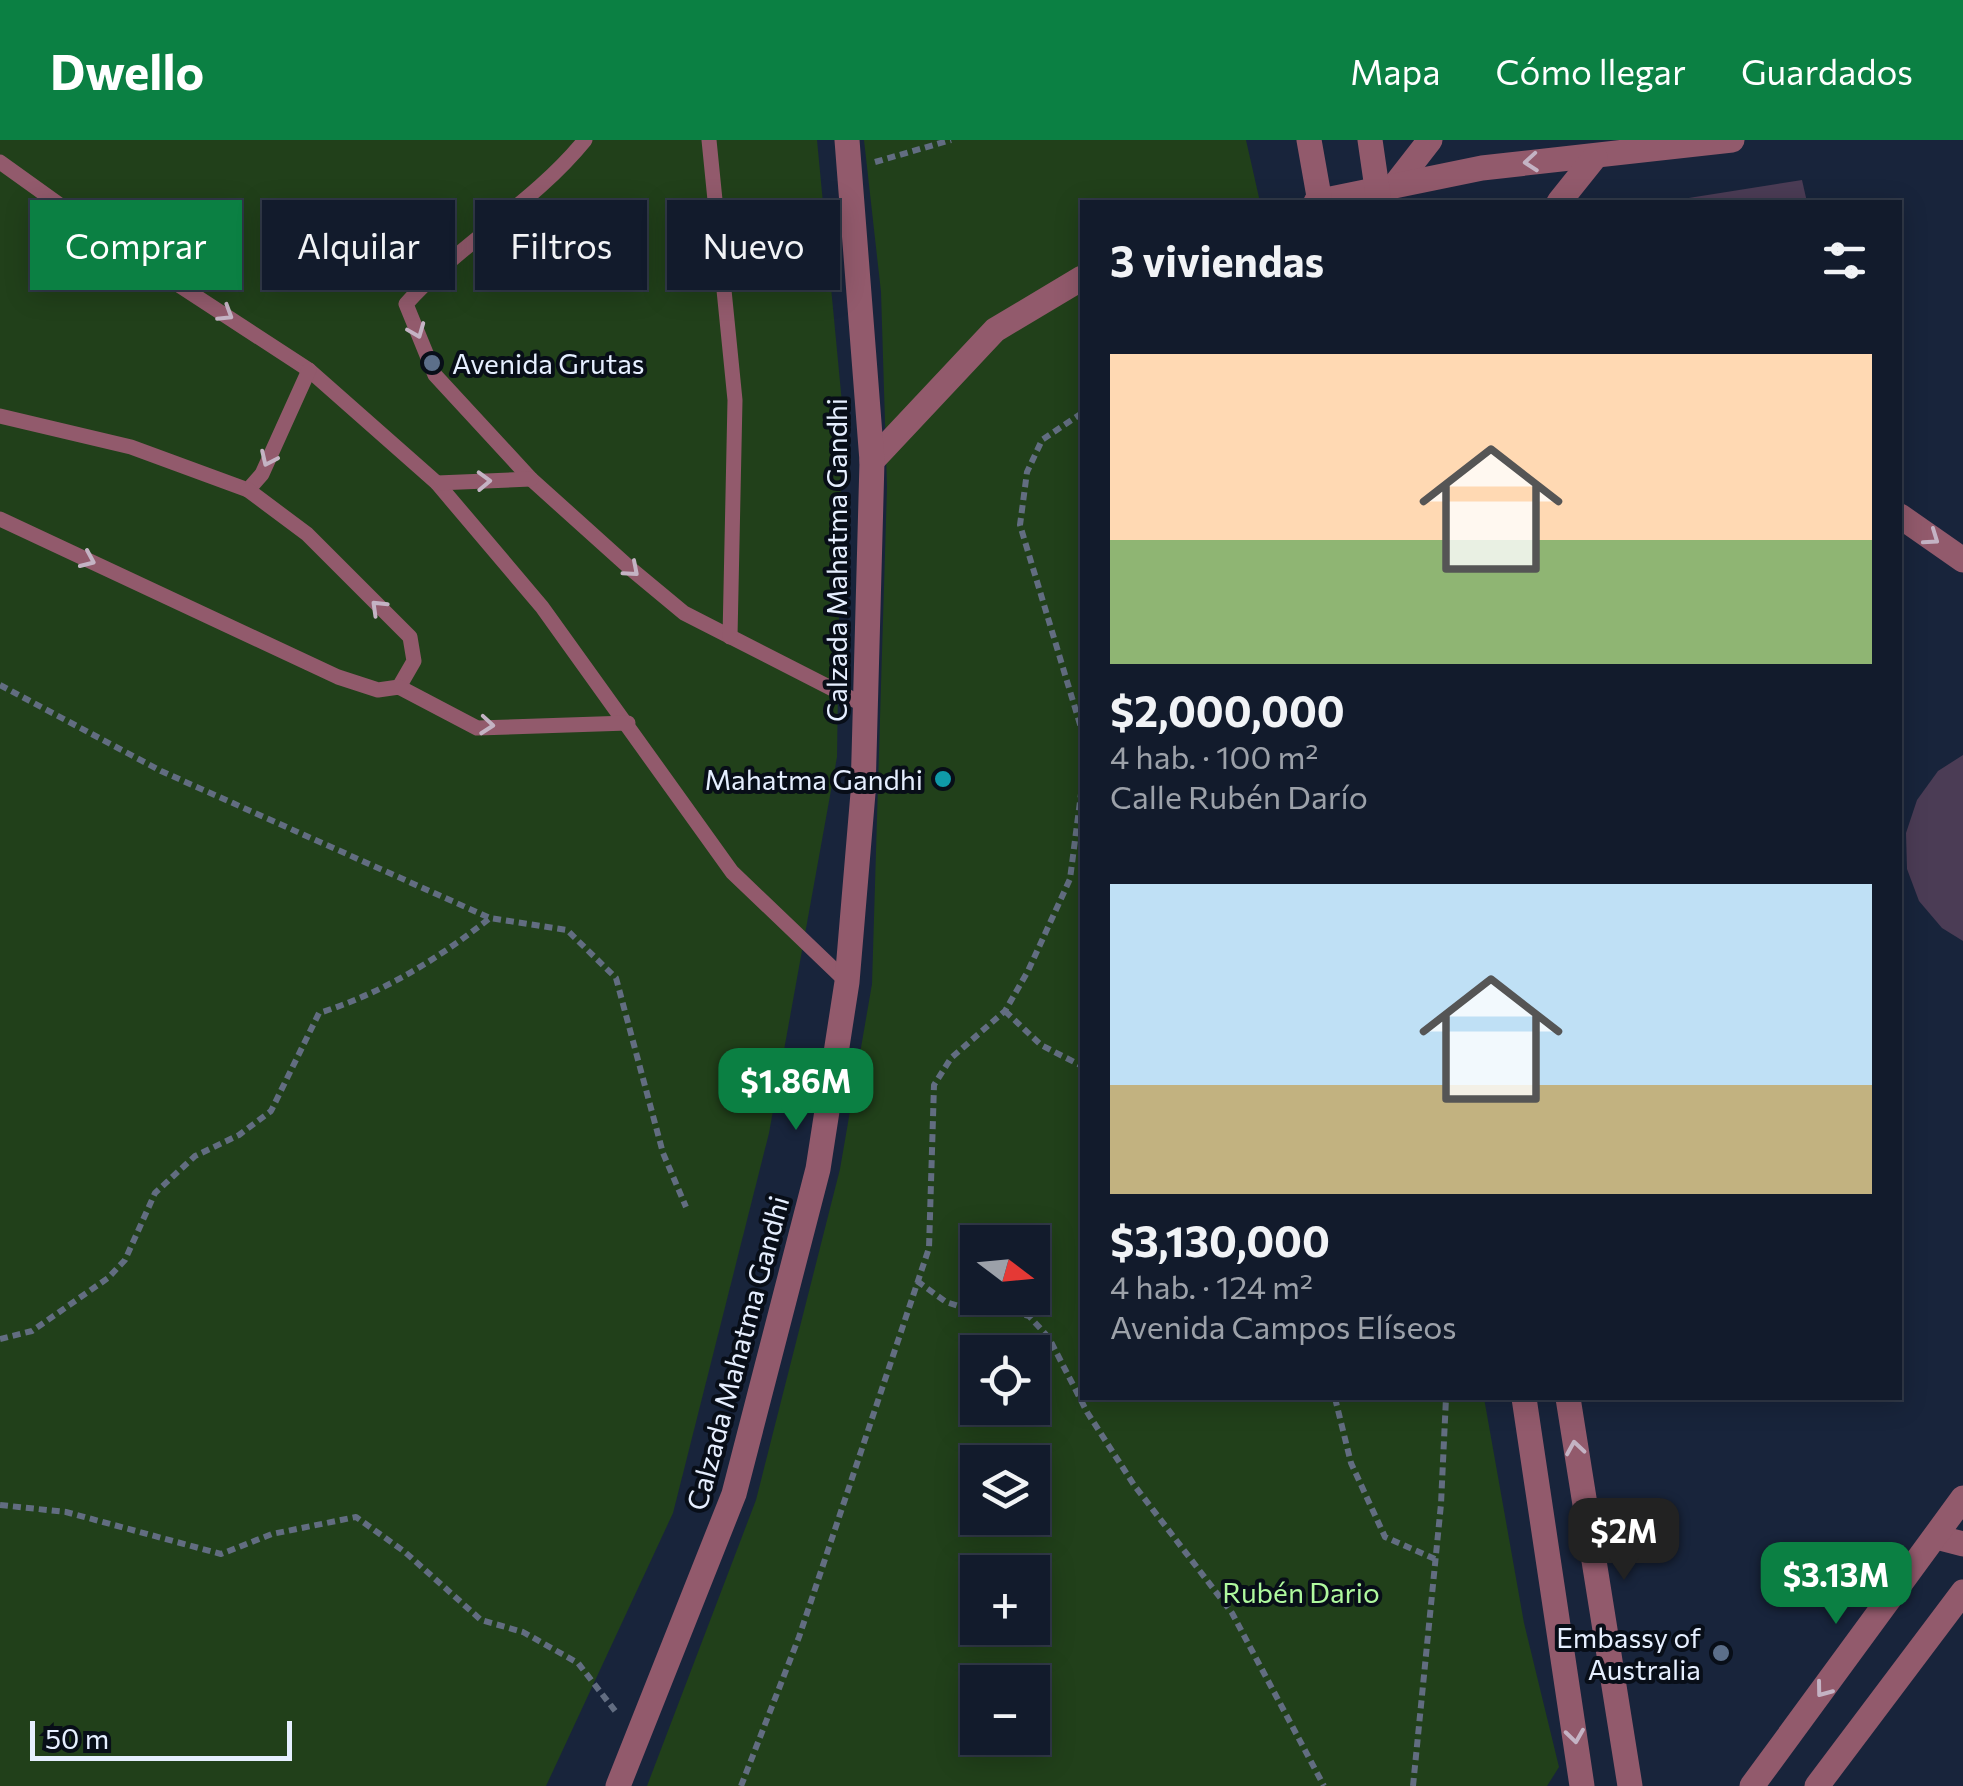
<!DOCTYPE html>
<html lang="es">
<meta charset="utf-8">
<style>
body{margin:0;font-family:Commissioner,sans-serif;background:#1b2434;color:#f1f3f6;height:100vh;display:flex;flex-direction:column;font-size:38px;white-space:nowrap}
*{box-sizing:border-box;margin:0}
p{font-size:32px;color:#9ca1a9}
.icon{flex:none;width:55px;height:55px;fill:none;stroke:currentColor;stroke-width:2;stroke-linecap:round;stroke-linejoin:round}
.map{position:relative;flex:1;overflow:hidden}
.drawer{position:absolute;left:1080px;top:60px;width:822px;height:1200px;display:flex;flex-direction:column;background:#121b2c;border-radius:0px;box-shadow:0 5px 25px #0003,0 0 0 2px #313948}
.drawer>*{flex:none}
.banner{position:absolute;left:30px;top:60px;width:900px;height:90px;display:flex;gap:20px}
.needle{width:65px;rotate:106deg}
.tools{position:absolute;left:960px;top:1085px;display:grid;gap:20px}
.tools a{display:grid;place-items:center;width:90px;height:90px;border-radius:0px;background:#121b2c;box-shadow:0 5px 25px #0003,0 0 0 2px #313948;font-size:50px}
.scale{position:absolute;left:30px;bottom:25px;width:262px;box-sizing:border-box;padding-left:10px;border:5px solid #e6efff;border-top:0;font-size:28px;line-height:35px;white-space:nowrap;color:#e6efff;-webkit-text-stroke:8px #080e18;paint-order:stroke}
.price{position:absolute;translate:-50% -85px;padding:0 22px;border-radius:20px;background:#0b8043;color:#fff;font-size:32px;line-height:65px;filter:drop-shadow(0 2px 5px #0008)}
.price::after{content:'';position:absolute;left:50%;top:60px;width:30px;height:22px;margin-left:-15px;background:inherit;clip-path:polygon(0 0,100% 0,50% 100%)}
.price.on{background:#222;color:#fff}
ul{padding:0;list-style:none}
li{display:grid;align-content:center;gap:20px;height:530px;padding:0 30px}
li span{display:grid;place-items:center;height:310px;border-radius:0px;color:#555}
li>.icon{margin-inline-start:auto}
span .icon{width:180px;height:180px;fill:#fffc;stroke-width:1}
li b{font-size:42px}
h2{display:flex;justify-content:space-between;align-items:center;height:120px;padding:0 30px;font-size:42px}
.chip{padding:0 35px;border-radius:0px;background:#121b2c;box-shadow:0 5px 25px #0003,0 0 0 2px #313948;font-size:35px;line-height:90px}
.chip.on{background:#0b8043;color:#fff}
header{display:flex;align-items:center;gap:60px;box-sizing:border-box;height:140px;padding:0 50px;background:#0b8043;color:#fff}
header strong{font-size:48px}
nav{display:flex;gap:55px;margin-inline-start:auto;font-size:35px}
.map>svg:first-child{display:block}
.green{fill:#21401a;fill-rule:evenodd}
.building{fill:#4b3c55}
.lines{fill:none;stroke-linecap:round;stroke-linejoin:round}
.path{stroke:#626d81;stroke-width:6;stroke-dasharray:8 5;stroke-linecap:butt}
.service{stroke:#925a6c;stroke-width:15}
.minor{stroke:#925a6c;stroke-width:25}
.tertiary{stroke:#925a6c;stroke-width:25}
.oneway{stroke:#c4b3c4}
.service-dot{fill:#5c6f8a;stroke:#080e18;stroke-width:4}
.culture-dot{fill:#0f9aa8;stroke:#080e18;stroke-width:4}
.labels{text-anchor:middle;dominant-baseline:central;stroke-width:8;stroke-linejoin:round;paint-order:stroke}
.poi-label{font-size:28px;fill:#e6efff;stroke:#080e18;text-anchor:end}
.street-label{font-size:28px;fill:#e6efff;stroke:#080e18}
.park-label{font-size:28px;fill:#aff99e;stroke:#080e18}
</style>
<header>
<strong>Dwello</strong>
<nav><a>Mapa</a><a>Cómo llegar</a><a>Guardados</a></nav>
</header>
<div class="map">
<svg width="1963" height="1646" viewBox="0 0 1963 1646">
<rect width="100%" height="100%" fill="#18243b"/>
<g class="green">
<polygon points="0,0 817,0 842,263 837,617 769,993 673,1373 546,1646 0,1646"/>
<path d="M 864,0 L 1246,0 L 1260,62 L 1082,62 L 1082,1258 L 1484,1258 L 1524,1483 L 1559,1627 L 1547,1646 L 647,1646 L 756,1360 L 840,1029 L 872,844 L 887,347 L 881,152 ZM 978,1102 L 1032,1102 L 1032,1158 L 978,1158 ZM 978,1212 L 1032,1212 L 1032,1268 L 978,1268 ZM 978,1322 L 1032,1322 L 1032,1378 L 978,1378 ZM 978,1432 L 1032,1432 L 1032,1488 L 978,1488 ZM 978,1542 L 1032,1542 L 1032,1598 L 978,1598 Z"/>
</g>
<g class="building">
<polygon points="1802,40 1807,62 1676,62 1676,60"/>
<polygon points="1963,615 1963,801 1942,788 1919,761 1907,729 1906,693 1917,660 1938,631"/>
</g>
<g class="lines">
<g class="path">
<polyline points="875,22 951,0"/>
<polyline points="1082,273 1042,300 1027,332 1020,385 1082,591"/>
<polyline points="0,545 161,631 490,778"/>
<polyline points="1005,871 1041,905 1082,926"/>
<polyline points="917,1141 946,1162 983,1174 1015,1172 1029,1176 1049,1198 1087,1272 1134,1345 1232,1473 1324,1646"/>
<path d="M 0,1199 L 32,1191 L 108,1138 L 125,1120 L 155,1053 L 195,1016 L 239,995 L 271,971 L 319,873 C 383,853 438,819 490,778 L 567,790 L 616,838 L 663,1013 L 686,1067"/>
<polyline points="1335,1258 1351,1323 1385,1397 1435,1419"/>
<polyline points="0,1365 66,1372 221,1414 272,1394 356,1377 405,1412 481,1480 523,1492 578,1523 616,1572"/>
<polyline points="741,1646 799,1497 929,1108 934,945 951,918 1005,871 1028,831 1070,739 1082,646"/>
<polyline points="1413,1646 1441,1364 1446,1258"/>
</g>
<g class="service">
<path d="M 585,0 C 534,63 460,103 406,164 L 435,235 L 531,339 L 631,429 L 684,473 L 866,566"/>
<polyline points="709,0 735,260 730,497"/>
<polyline points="0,22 99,93 309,230 437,343 542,467 732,732 847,842"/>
<polyline points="0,276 131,307 248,350 262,334 309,230"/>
<polyline points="437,343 531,339"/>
<polyline points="248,350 307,394 410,497 414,521 399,547"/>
<polyline points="0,379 338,537 378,550 399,547 477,588 628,583"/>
</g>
<g class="minor">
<polyline points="1395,45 1430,0"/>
<polyline points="1316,62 1482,28 1732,0"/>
<polyline points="1559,62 1595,17"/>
<polyline points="872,321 995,190 1082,138"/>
<polyline points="1900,376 1963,420"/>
<polyline points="1936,1397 1963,1404"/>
</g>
<g class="tertiary">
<polyline points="1309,0 1320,62"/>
<polyline points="1370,0 1379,62"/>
<polyline points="1524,1258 1582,1646"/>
<polyline points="1568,1258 1630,1646"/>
<polyline points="618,1646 734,1354 818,1029 847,842 863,653 872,321 847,0"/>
<polyline points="1752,1646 1963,1358"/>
<polyline points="1817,1646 1963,1452"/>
</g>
</g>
<defs><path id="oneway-chevron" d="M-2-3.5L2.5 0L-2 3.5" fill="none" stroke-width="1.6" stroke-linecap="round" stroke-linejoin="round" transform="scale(2.5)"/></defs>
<g class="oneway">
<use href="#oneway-chevron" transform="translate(1531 22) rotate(175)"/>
<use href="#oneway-chevron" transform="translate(226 174) rotate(32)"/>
<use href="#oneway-chevron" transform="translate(417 191) rotate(68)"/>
<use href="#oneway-chevron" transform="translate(268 319) rotate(115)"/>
<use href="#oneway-chevron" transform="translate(484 341) rotate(-2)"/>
<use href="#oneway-chevron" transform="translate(1932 398) rotate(35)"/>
<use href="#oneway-chevron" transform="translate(88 420) rotate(24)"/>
<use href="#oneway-chevron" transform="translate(632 430) rotate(41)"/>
<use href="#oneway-chevron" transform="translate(378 467) rotate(-136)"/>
<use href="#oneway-chevron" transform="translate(487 585) rotate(5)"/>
<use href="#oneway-chevron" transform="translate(1575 1308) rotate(-99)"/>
<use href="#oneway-chevron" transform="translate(1823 1550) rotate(127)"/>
<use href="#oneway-chevron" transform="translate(1575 1596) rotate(82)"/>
</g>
<g class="service-dot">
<circle cx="432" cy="223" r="10"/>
<circle cx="1721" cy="1513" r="10"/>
</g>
<circle class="culture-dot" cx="943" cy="639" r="10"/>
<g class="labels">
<g class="poi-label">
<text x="452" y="223" text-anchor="start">Avenida Grutas</text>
<text x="923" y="639">Mahatma Gandhi</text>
<text x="1701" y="1497">Embassy of<tspan x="1701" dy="32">Australia</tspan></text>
</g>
<g class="street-label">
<text transform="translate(836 420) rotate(-90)">Calzada Mahatma Gandhi</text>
<text transform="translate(737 1213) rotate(-75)">Calzada Mahatma Gandhi</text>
</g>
<g class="park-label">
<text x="1301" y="1452">Rubén Dario</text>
</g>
</g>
</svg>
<div class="tools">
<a><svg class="needle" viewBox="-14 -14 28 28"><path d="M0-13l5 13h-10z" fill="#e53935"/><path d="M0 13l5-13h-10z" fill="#9ca1a9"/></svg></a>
<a><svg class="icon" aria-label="locate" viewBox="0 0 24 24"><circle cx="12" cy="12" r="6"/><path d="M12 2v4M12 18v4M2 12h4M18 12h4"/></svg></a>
<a><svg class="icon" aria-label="layers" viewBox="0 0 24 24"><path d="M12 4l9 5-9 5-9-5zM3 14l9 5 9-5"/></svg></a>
<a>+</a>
<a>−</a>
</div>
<div class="scale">50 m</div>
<b class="price" style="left:796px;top:993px">$1.86M</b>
<b class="price on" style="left:1624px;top:1443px">$2M</b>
<b class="price" style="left:1836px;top:1487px">$3.13M</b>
<div class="banner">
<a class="chip on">Comprar</a>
<a class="chip">Alquilar</a>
<a class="chip">Filtros</a>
<a class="chip">Nuevo</a>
</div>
<section class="drawer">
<h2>3 viviendas<svg class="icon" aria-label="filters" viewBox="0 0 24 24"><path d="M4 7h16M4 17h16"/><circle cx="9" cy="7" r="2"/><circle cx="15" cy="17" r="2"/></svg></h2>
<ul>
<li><span style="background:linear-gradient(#ffd9b3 60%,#8fb573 0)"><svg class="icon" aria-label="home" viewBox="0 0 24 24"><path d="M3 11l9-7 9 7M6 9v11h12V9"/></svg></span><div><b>$2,000,000</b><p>4 hab. · 100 m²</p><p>Calle Rubén Darío</p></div></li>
<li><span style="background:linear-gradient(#bfe0f5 65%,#c2b280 0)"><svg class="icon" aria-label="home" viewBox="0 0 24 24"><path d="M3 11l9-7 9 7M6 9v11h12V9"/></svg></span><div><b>$3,130,000</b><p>4 hab. · 124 m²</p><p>Avenida Campos Elíseos</p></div></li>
</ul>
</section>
</div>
